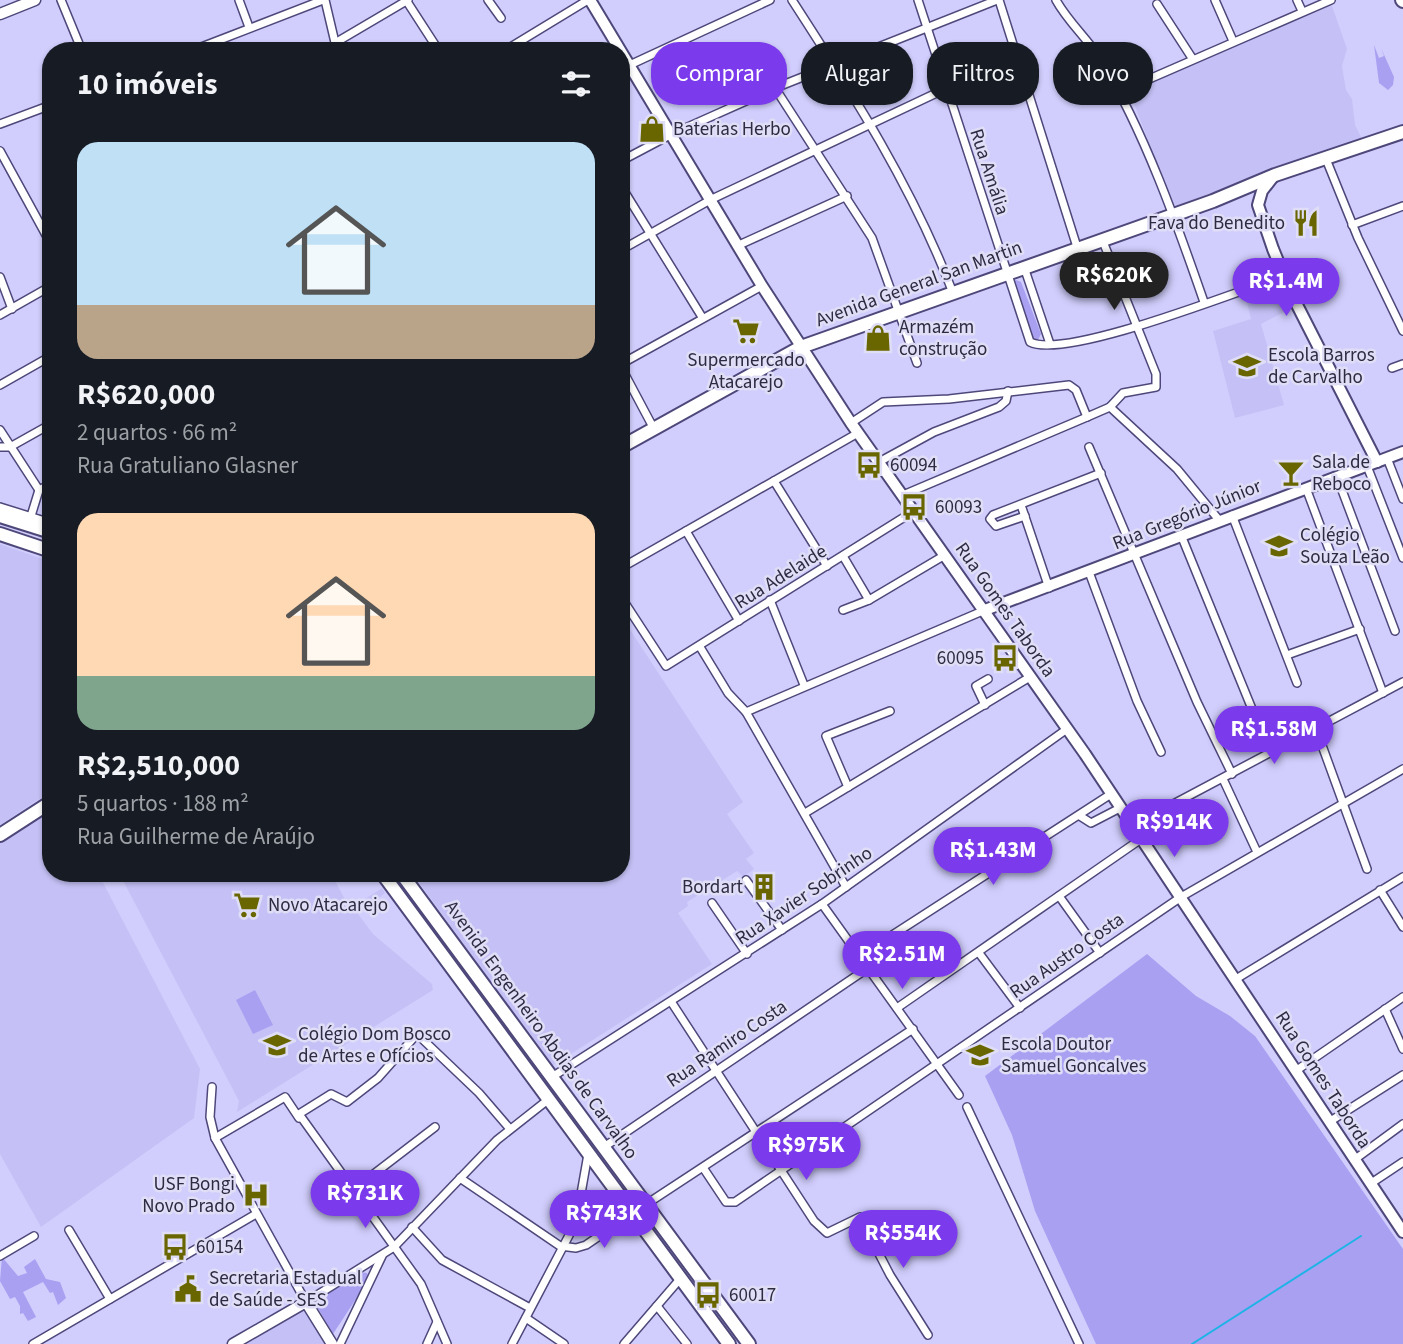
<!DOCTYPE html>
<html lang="pt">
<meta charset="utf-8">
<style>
body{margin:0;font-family:"Source Sans 3",sans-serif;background:#20242c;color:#f1f3f6;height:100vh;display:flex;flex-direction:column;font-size:26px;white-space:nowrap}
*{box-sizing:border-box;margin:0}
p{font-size:23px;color:#9ea1a6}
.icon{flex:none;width:38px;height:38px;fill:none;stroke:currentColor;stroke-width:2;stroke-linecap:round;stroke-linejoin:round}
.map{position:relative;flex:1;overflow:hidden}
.details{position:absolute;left:42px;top:42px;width:588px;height:840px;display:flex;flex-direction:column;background:#171b24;border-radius:28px;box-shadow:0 2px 5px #0004}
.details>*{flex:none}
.hud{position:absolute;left:651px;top:42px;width:646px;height:63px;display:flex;gap:14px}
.price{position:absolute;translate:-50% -60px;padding:0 16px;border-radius:24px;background:#7c3aed;color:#fff;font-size:23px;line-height:46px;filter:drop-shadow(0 2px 4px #0008)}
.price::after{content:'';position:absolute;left:50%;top:42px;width:21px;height:16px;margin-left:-10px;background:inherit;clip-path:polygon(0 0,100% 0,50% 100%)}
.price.current{background:#222;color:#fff}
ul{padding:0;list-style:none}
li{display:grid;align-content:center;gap:14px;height:371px;padding:0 35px}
li span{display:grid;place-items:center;height:217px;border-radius:21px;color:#555}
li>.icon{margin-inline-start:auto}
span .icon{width:126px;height:126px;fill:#fffc;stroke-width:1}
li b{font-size:30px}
h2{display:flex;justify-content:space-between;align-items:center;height:84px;padding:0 35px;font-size:30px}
.tag{padding:0 24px;border-radius:28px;background:#171b24;box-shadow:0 2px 5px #0004;font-size:24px;line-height:63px}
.tag.current{background:#7c3aed;color:#fff}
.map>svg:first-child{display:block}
.built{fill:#c5c1f6}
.green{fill:#a9a0f2}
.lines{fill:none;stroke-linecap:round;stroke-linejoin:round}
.stream{stroke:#1eb3e6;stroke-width:2}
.minor-casing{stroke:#4e487a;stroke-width:10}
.tertiary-casing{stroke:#4e487a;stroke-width:13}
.secondary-casing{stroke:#4e487a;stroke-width:14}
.primary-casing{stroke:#4e487a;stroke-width:16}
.trunk-casing{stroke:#4e487a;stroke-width:16}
.minor{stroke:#fff;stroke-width:7}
.tertiary{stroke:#fff;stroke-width:10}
.secondary{stroke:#fff;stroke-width:10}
.primary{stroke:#fff;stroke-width:12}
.trunk{stroke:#fff;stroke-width:12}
.labels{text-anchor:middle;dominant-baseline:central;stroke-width:5;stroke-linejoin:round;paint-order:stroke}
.poi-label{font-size:19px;fill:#2d2b42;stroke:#dfdef6;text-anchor:start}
.street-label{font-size:19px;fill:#2d2b42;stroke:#dfdef6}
</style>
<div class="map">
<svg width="1403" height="1344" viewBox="0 0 1403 1344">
<rect width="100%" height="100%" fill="#d1cefd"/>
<g class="built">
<polygon points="1331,3 1347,49 1342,66 1346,90 1352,99 1355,125 1364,143 1175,212 1129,90"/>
<polygon points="1277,288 1290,309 1261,324 1284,405 1235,418 1213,331 1251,319 1246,298"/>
<polygon points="0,544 51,562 51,791 0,825"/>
<polygon points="621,616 743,802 727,814 754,853 746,859 754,869 743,877 737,871 687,902 688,906 678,913 712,964 552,1066 412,873 621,873"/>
<polygon points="51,808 51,873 98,873 200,1069 194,1118 41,1227 0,1154 0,841"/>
<polygon points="119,873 331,873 350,909 382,888 385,893 358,914 373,934 432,984 433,990 237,1112 239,1101"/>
<polygon points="306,1302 332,1344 237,1344"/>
</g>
<g class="green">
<polygon points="1374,45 1379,58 1384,56 1381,48 1394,77 1393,85 1388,90 1379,83"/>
<polygon points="1016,280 1021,282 1041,334 1038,340 1032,337 1012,283"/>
<polygon points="1147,954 1196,996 1230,1016 1255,1036 1403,1249 1403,1344 1096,1344 1035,1211 1012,1135 985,1076"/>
<polygon points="255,990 273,1025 253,1034 236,1000"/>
<polygon points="2,1257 18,1276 27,1273 24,1267 35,1259 46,1279 60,1282 66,1298 58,1305 53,1292 50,1293 43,1282 23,1292 36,1317 28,1321 23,1313 20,1314 20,1306 15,1297 10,1299 0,1281"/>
<polygon points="360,1272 367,1273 369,1279 333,1334 316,1305 316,1299"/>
</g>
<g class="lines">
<polyline class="stream" points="1192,1344 1361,1236"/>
<defs>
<g id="minor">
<polyline points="61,0 82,51"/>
<polyline points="239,0 249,27"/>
<polyline points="325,0 337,51"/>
<polyline points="406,0 439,51"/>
<polyline points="488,0 501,18"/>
<path d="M 792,0 C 853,94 913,188 953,293"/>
<path d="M 918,0 L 1030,342 C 1066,360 1238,291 1284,276"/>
<polyline points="999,0 1077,247"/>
<path d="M 1056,0 C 1068,22 1088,39 1101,60 C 1144,131 1177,224 1204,302"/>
<polyline points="1215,0 1233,41"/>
<polyline points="1297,0 1302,11"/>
<polyline points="1157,4 1192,58"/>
<polyline points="335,43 408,0"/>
<polyline points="191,51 323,0"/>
<polyline points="504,51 588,0"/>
<polyline points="621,69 770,0"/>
<polyline points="775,88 872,238 917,363"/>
<polyline points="1117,93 1331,0"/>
<polyline points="0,124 51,105"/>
<polyline points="0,151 51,244"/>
<polyline points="1326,159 1358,238 1403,331"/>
<polyline points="621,161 672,134 775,88 997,0"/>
<polyline points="621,186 702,317"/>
<polyline points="1352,225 1403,206"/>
<polyline points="739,245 847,196"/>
<polyline points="621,250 712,199 945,89"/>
<polyline points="1024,267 1050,344"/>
<polyline points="0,277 12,309"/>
<polyline points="0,315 51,286"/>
<polyline points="621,364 762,286"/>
<polyline points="621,367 654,429"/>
<polyline points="1392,368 1403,364"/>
<polyline points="0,385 51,356"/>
<polyline points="1110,407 1177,469 1219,520"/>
<polyline points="851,423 883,402 949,399 1069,385 1076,390 1087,417"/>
<polyline points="0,430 39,490"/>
<polyline points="0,447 10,447 51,424"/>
<polyline points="1089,447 1197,702 1232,774"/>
<polyline points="1387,458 1403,499"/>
<polyline points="879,462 934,432 999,407 1006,401 1008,391"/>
<polyline points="1367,466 1403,558"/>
<polyline points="1337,477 1395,631"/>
<polyline points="774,481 827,566"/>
<polyline points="1306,488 1383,693"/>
<polyline points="903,495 1087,417 1110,407 1123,393 1156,387 1156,374 1102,239"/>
<polyline points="1021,505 1049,588"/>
<polyline points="0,507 51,523"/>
<polyline points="1232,515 1297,683"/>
<polyline points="31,516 39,490 51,484"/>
<polyline points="1025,516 996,526 990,519 993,515 1101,473"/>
<polyline points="686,531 739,621"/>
<polyline points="1181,535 1270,753"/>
<polyline points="843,556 869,600"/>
<polyline points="621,568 858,433"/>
<polyline points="1089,572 1137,701 1161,752"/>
<polyline points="621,597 666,666 914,511"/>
<polyline points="770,600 804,685"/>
<polyline points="843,610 869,600 945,555"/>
<polyline points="700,647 728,693 746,712 846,887"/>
<polyline points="1287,655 1360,629"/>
<polyline points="985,705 976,686 988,679"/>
<polyline points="746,712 985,610"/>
<polyline points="1316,729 1367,869"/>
<polyline points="1223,779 1257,852"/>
<polyline points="848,787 826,736 890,711"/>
<polyline points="805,813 1030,677"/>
<polyline points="1080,816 1091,823 1120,808"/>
<polyline points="1132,826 1403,682"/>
<polyline points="746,880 782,930"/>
<polyline points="1380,890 1403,927"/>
<polyline points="1059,896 1100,953"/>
<polyline points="712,903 747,954"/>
<polyline points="822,904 959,1095"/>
<polyline points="979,953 1020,1008"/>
<polyline points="860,956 1111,794"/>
<polyline points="1236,979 1403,877"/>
<polyline points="672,1003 814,1221 827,1233 860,1217 890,1275 928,1335"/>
<polyline points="897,1008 1141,839"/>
<polyline points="1385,1009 1403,1049"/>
<polyline points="1297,1070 1403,997"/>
<polyline points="552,1077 822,904 1067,729"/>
<polyline points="212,1087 210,1117 215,1138 306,1302 394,1247 497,1140 549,1099"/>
<polyline points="967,1107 1079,1344"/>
<polyline points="1329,1122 1403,1075"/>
<polyline points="215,1138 285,1097 299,1118"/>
<polyline points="604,1147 868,968"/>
<polyline points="1354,1160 1403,1124"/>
<polyline points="704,1169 726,1202 735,1202 1181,897 1403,769"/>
<polyline points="460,1178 560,1246 576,1248 586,1245 633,1213"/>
<polyline points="1370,1184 1403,1162"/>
<polyline points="353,1190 435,1127"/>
<polyline points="645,1205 913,1029"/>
<polyline points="412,1227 442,1260 530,1308"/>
<polyline points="69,1230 110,1299"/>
<polyline points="0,1256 34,1236"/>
<polyline points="657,1306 687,1344"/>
<polyline points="526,1318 564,1344"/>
<polyline points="33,1344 256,1214"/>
<polyline points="340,1344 382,1256"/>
<polyline points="427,1344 437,1322"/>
<polyline points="447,1344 421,1284 299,1114 331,1094 347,1102 378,1078 417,1034 479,1093 510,1129"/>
<polyline points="512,1344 576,1222 588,1154"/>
<polyline points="624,1344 680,1279"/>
</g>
<g id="tertiary">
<polyline points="0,14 35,0"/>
<polyline points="233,1344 306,1302 332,1344"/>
</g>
<g id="secondary">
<polyline points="590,0 762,286 851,423 1085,754 1403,1232"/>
<polyline points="1273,177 1262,191 1258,205 1273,249 1292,295 1377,462"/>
<polyline points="985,610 1403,452"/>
</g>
<g id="primary">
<polyline points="1402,0 1403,1"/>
<polyline points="621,447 801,347 1213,201 1275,175 1403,132"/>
<polyline points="0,835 51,802"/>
</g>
<g id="trunk">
<polyline points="0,516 51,532"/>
<polyline points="0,534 51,551"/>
<polyline points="382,873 729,1344"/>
<polyline points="401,873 749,1344"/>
</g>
</defs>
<use href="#minor" class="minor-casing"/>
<use href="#tertiary" class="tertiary-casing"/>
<use href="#secondary" class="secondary-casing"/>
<use href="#primary" class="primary-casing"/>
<use href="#trunk" class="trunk-casing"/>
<use href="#minor" class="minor"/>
<use href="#tertiary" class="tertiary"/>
<use href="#secondary" class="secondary"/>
<use href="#primary" class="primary"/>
<use href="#trunk" class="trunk"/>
</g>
<defs>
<symbol id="shop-bare" viewBox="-9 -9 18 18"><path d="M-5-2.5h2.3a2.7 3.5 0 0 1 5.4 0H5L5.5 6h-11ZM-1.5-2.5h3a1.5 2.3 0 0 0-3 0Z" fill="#696600" stroke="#dfdef6" stroke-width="2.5" paint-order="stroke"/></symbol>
<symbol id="restaurant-bare" viewBox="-9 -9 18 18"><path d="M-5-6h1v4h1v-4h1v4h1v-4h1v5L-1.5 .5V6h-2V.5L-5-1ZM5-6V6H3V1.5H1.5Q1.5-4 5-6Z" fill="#696600" stroke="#dfdef6" stroke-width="2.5" paint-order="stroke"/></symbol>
<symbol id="supermarket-bare" viewBox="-9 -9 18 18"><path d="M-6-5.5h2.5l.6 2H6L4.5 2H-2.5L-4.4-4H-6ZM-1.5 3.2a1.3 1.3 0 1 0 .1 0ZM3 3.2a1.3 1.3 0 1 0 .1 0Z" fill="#696600" stroke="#dfdef6" stroke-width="2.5" paint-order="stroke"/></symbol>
<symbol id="school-bare" viewBox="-9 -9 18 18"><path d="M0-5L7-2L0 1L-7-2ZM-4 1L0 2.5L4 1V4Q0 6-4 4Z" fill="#696600" stroke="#dfdef6" stroke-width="2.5" paint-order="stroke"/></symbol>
<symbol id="bus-bare" viewBox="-9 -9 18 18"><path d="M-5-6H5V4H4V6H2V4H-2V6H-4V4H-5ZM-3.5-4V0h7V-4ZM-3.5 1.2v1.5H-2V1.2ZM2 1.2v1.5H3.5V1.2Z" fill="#696600" stroke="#dfdef6" stroke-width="2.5" paint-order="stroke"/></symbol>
<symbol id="bar-bare" viewBox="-9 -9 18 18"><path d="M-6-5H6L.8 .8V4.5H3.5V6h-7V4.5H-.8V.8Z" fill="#696600" stroke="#dfdef6" stroke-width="2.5" paint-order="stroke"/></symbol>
<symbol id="building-bare" viewBox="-9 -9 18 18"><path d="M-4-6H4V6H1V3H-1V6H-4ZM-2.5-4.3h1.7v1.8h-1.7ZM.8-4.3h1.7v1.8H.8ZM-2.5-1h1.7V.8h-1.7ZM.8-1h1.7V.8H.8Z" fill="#696600" stroke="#dfdef6" stroke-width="2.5" paint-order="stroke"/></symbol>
<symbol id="hospital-bare" viewBox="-9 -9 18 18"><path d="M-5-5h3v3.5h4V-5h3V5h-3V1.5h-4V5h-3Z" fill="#696600" stroke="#dfdef6" stroke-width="2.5" paint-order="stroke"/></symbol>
<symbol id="civic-bare" viewBox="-9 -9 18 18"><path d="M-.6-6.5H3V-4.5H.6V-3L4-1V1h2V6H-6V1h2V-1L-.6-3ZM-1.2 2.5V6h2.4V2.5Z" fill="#696600" stroke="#dfdef6" stroke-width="2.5" paint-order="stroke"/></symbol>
</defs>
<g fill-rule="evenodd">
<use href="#shop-bare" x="633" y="110" width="38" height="38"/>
<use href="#restaurant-bare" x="1287" y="204" width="38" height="38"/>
<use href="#supermarket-bare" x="727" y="312" width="38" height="38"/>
<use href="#shop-bare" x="859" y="319" width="38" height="38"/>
<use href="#school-bare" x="1228" y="347" width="38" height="38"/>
<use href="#bus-bare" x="850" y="446" width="38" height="38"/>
<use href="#bar-bare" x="1272" y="454" width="38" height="38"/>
<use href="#bus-bare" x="895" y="488" width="38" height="38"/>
<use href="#school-bare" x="1260" y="527" width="38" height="38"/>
<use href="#bus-bare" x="986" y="639" width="38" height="38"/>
<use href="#building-bare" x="745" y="868" width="38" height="38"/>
<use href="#supermarket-bare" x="228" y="886" width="38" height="38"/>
<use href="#school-bare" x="258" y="1026" width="38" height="38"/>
<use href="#school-bare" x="961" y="1036" width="38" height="38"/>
<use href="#hospital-bare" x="237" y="1176" width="38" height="38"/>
<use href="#bus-bare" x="156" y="1228" width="38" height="38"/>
<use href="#civic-bare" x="169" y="1270" width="38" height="38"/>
<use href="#bus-bare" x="689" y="1276" width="38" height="38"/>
</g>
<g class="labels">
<g class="poi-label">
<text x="673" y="129">Baterias Herbo</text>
<text x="1285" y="223" text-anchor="end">Fava do Benedito</text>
<text x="899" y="327">Armazém<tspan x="899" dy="22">construção</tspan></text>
<text x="1268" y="355">Escola Barros<tspan x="1268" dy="22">de Carvalho</tspan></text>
<text x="746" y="360" text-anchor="middle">Supermercado<tspan x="746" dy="22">Atacarejo</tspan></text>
<text x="1312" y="462">Sala de<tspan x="1312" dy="22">Reboco</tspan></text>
<text x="890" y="465">60094</text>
<text x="935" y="507">60093</text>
<text x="1300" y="535">Colégio<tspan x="1300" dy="22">Souza Leão</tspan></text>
<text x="984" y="658" text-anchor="end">60095</text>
<text x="743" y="887" text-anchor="end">Bordart</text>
<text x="268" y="905">Novo Atacarejo</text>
<text x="298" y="1034">Colégio Dom Bosco<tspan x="298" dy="22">de Artes e Ofícios</tspan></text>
<text x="1001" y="1044">Escola Doutor<tspan x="1001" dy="22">Samuel Goncalves</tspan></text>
<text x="235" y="1184" text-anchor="end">USF Bongi<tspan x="235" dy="22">Novo Prado</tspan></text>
<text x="196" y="1247">60154</text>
<text x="209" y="1278">Secretaria Estadual<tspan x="209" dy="22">de Saúde - SES</tspan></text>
<text x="729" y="1295">60017</text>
</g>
<g class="street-label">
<text transform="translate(989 172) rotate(72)">Rua Amália</text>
<text transform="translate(919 284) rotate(-20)">Avenida General San Martin</text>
<text transform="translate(1187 515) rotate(-22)">Rua Gregório Júnior</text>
<text transform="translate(781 577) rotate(-32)">Rua Adelaide</text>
<text transform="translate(1005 610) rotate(55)">Rua Gomes Taborda</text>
<text transform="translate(804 896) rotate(-34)">Rua Xavier Sobrinho</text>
<text transform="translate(1067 956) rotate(-35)">Rua Austro Costa</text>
<text transform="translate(541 1030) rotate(54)">Avenida Engenheiro Abdias de Carvalho</text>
<text transform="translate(727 1044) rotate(-34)">Rua Ramiro Costa</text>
<text transform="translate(1323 1080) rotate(57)">Rua Gomes Taborda</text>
</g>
</g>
</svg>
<b class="price current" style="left:1114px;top:312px">R$620K</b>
<b class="price" style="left:1286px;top:318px">R$1.4M</b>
<b class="price" style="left:1274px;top:766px">R$1.58M</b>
<b class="price" style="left:1174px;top:859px">R$914K</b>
<b class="price" style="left:993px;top:887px">R$1.43M</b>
<b class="price" style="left:902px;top:991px">R$2.51M</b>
<b class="price" style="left:806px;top:1182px">R$975K</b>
<b class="price" style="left:365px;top:1230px">R$731K</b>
<b class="price" style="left:604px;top:1250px">R$743K</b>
<b class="price" style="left:903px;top:1270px">R$554K</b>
<div class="hud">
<a class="tag current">Comprar</a>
<a class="tag">Alugar</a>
<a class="tag">Filtros</a>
<a class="tag">Novo</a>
</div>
<section class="details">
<h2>10 imóveis<svg class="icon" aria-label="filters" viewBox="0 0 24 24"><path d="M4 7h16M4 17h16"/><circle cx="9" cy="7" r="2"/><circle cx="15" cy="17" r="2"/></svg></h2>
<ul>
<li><span style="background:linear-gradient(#bfe0f5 75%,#b9a48a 0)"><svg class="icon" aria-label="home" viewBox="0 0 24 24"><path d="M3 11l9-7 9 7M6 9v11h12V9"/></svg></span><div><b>R$620,000</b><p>2 quartos · 66 m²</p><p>Rua Gratuliano Glasner</p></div></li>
<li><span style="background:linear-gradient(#ffd9b3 75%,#7fa58c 0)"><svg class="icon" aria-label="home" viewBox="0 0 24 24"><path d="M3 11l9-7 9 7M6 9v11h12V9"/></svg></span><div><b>R$2,510,000</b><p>5 quartos · 188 m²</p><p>Rua Guilherme de Araújo</p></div></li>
</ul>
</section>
</div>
